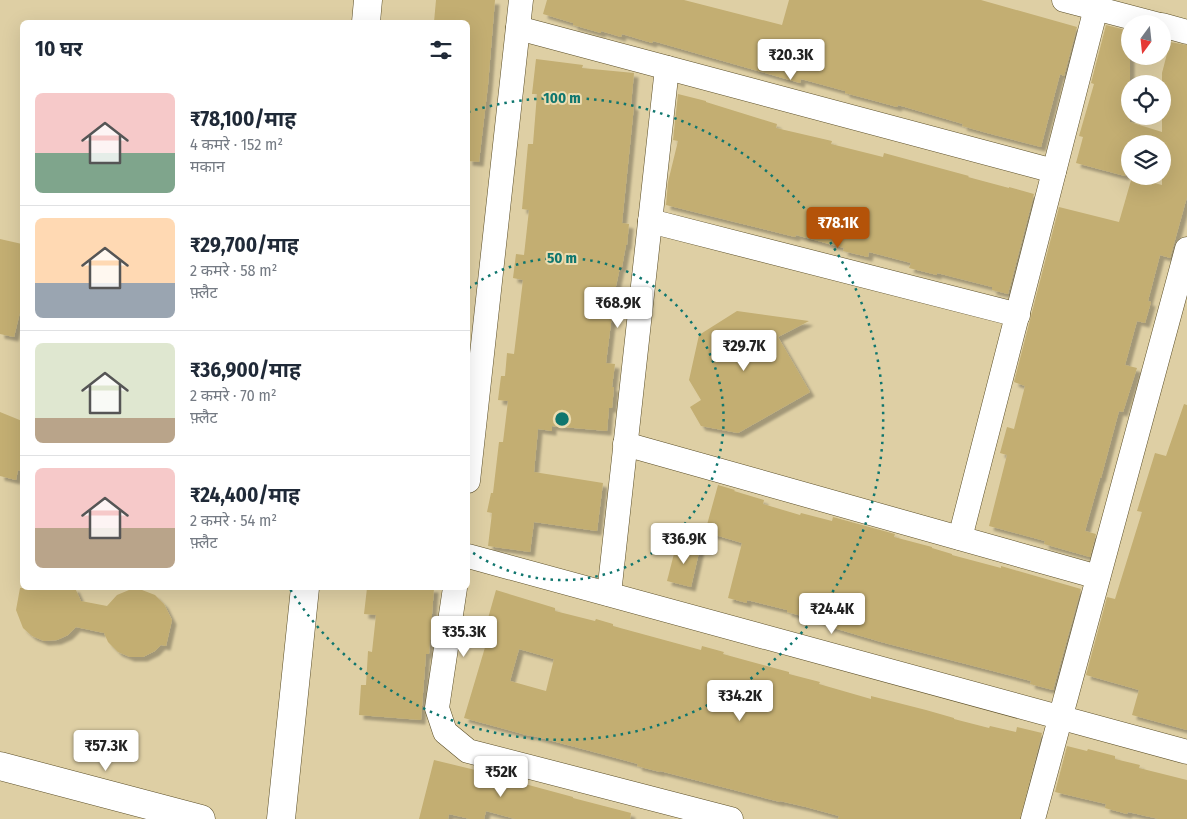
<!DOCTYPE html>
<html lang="hi">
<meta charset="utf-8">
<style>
body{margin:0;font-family:"Fira Sans Condensed","Noto Sans Devanagari",sans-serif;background:#f6f6f7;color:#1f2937;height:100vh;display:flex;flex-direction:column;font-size:19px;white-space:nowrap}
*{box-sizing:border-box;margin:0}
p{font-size:16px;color:#747a83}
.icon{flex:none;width:28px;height:28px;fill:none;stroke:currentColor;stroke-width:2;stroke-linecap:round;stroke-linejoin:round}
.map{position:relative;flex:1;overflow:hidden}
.drawer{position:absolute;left:20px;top:20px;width:450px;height:570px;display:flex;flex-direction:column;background:#fff;border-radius:8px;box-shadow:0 5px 20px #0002}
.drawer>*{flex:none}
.needle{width:32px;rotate:195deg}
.buttons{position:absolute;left:1121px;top:15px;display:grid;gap:10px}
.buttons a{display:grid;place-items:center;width:50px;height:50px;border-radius:50%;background:#fff;box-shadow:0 5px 20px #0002;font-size:25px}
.price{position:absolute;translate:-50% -42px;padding:0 11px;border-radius:5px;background:#fff;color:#222;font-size:16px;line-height:32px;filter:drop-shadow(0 1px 2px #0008)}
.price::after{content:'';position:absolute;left:50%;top:30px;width:15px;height:11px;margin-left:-8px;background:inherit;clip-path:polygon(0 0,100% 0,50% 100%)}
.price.current{background:#b45309;color:#fff}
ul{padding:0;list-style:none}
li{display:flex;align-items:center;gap:15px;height:125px;padding:0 15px}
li+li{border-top:1px solid #e0e1e3}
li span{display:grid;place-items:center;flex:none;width:140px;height:100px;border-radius:8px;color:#555}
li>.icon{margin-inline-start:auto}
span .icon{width:60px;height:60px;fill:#fffc;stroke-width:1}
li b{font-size:21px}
h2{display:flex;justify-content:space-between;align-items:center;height:60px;padding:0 15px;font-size:21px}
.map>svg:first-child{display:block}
.building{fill:#c3ae72;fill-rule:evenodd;filter:url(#shadow)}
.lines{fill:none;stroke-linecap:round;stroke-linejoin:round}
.minor-casing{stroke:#5a4d26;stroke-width:25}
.tertiary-casing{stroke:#5a4d26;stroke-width:29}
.minor{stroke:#fff;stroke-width:24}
.tertiary{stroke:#fff;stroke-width:28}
.ring{fill:none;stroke:#0f766e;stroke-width:2.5;stroke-dasharray:2.5 5}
.centre{fill:#0f766e;stroke:#ebdcb1;stroke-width:2.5}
.ring-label{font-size:15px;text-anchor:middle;font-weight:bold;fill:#0f766e;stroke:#ebdcb1;stroke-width:4;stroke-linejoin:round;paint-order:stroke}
</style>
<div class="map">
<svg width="1187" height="819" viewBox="0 0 1187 819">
<defs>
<filter id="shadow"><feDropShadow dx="4.5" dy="4.5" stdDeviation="1" flood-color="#0004"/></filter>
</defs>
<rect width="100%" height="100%" fill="#decfa4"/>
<g class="building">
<polygon points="436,0 495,0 488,85 479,162 468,161 468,22 434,22"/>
<polygon points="547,0 684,0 782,25 789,0 981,0 1077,27 1064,76 1060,74 1041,147 987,133 962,126 963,124 898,105 897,107 868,99 845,93 845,91 801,79 800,83 653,41 652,43 622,34 621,37 601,31 601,33 573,25 573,23 543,14"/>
<polygon points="1106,25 1130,31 1130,122 1162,132 1162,73 1170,42 1187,45 1187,197 1170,258 1160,255 1148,301 1151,302 1145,323 1137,321 1125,365 1137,368 1123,412 1119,411 1101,478 1100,478 1085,531 1096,534 1090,557 1044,544 1045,541 989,526 1007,455 1000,453 1007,427 1014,429 1025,386 1014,382 1059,207 1119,222 1132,177 1162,185 1162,144 1130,144 1130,156 1125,176 1076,163 1083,137 1079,136 1094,84 1091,83"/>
<polygon points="536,59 583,65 582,68 634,73 631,105 634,106 622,223 629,224 627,245 626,245 622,267 620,267 615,291 606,363 615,364 612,387 614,387 612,408 609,408 607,431 552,426 552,431 538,429 534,472 603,483 597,531 534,522 530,552 488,546 492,513 487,512 491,493 493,493 499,442 503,442 508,401 498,400 501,376 505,376 507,353 514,354 523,280 513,278 516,254 524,255 529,210 522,209 528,144 533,144 537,94 532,94"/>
<polygon points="678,94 706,101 706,102 777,124 776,128 832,141 831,144 883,157 884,153 969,176 968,177 1009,188 1009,187 1034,194 1008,294 992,290 992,287 937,273 937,275 909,268 911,263 869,252 868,257 843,251 844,248 796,235 795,237 666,205 668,182 678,141 673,140"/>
<polygon points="0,239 22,244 22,304 14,337 0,334"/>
<polygon points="737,311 809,321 778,337 810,392 738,433 701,426 690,407 701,400 689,380 699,335"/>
<polygon points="1184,404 1187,405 1187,730 1132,715 1139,690 1086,675 1107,597 1115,599 1142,512 1137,511 1155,453 1166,456"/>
<polygon points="0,412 22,421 22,471 18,470 16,480 0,476"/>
<polygon points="718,485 735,490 734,491 764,500 763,504 800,515 801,513 832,521 833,517 895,534 894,537 932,547 932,548 952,554 952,555 1001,568 1001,566 1081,589 1053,690 1030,684 1031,681 881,642 827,626 828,623 787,612 787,610 747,600 747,603 728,598 742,543 705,532"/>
<polygon points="677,542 700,548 691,587 667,581"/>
<polygon points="20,588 75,588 81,601 107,606 117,595 129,590 142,590 155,595 164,604 172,620 166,646 161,645 155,651 143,657 130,657 118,652 108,642 104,633 76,627 68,635 57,640 44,641 32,636 23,628 16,610"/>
<polygon points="367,588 434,588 429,654 426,654 421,720 359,715 361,685 366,685 368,651 372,652 376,615 364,614"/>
<path d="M 496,590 L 555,608 L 555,611 L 595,621 L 596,619 L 613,624 L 613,626 L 701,650 L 702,646 L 724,652 L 723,654 L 789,672 L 789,674 L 820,682 L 819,684 L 871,699 L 871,696 L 926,710 L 954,718 L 954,719 L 989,728 L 990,726 L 1016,732 L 1017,727 L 1042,733 L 1020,819 L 838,819 L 839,816 L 806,807 L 780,801 L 780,802 L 660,771 L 660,772 L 637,766 L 638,764 L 605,755 L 530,735 L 530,736 L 464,718 L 486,644 L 481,643 ZM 519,649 L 554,659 L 546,691 L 510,681 Z"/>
<polygon points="1067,746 1087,751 1088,749 1115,756 1115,759 1140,765 1139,768 1187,780 1187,819 1159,819 1128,812 1127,814 1105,808 1106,804 1055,792"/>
<polygon points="434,760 496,775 495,776 573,797 573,798 631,813 630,819 515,819 486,811 484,819 470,819 449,814 448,819 419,819"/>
</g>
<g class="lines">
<defs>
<g id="minor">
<polyline points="1064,0 1156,24"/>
<polyline points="1162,25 1187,32"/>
<polyline points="518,28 1054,171"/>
<polyline points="650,221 1018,315"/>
<polyline points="625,444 1098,577"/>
<polyline points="468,481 521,0"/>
<polyline points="960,538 1096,8"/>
<polyline points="468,556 1187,752"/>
<polyline points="455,588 437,708 445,732 468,751 731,819"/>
<polyline points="609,594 667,68"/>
<polyline points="1033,819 1187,249"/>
</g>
<g id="tertiary">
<polyline points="366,22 368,0"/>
<polyline points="0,766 201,819"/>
<polyline points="281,819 305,588"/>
</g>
</defs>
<use href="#minor" class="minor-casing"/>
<use href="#tertiary" class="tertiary-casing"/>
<use href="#minor" class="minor"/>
<use href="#tertiary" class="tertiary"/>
</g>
<g class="ring">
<path d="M469 288A161 161 0 1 1 469 550"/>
<path d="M468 112A321 321 0 1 1 290 589"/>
</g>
<circle cx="562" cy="419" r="8" class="centre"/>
<g class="ring-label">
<text x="562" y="103">100 m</text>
<text x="562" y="263">50 m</text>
</g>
</svg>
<div class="buttons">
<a><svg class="needle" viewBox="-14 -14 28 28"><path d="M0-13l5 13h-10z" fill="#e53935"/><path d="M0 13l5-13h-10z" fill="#747a83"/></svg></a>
<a><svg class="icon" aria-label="locate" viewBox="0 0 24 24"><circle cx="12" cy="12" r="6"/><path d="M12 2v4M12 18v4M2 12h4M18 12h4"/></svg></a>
<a><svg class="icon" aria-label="layers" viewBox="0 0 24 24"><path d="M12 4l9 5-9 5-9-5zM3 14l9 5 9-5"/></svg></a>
</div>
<b class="price" style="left:791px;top:81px">₹20.3K</b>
<b class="price current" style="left:838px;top:249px">₹78.1K</b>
<b class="price" style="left:618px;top:329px">₹68.9K</b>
<b class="price" style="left:744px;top:372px">₹29.7K</b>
<b class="price" style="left:684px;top:565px">₹36.9K</b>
<b class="price" style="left:832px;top:635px">₹24.4K</b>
<b class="price" style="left:464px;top:658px">₹35.3K</b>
<b class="price" style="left:740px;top:722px">₹34.2K</b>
<b class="price" style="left:106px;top:772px">₹57.3K</b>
<b class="price" style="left:501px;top:798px">₹52K</b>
<section class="drawer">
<h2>10 घर<svg class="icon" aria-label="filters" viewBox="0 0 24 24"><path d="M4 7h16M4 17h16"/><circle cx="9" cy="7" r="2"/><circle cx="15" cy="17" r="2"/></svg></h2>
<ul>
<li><span style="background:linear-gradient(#f6c9c9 60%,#7fa58c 0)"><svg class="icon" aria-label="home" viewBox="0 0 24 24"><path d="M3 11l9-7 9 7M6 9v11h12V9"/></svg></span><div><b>₹78,100/माह</b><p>4 कमरे · 152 m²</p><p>मकान</p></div></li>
<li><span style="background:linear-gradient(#ffd9b3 65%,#9aa5b1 0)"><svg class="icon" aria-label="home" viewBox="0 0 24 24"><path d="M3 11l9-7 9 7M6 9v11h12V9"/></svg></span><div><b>₹29,700/माह</b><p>2 कमरे · 58 m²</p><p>फ़्लैट</p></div></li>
<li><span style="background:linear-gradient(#dfe7d0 75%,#b9a48a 0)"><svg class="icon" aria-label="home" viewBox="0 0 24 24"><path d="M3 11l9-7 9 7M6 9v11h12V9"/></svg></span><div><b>₹36,900/माह</b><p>2 कमरे · 70 m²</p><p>फ़्लैट</p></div></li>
<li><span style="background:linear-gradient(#f6c9c9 60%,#b9a48a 0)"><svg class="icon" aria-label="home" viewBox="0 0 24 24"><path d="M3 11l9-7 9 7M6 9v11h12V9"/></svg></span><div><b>₹24,400/माह</b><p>2 कमरे · 54 m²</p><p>फ़्लैट</p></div></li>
</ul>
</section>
</div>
